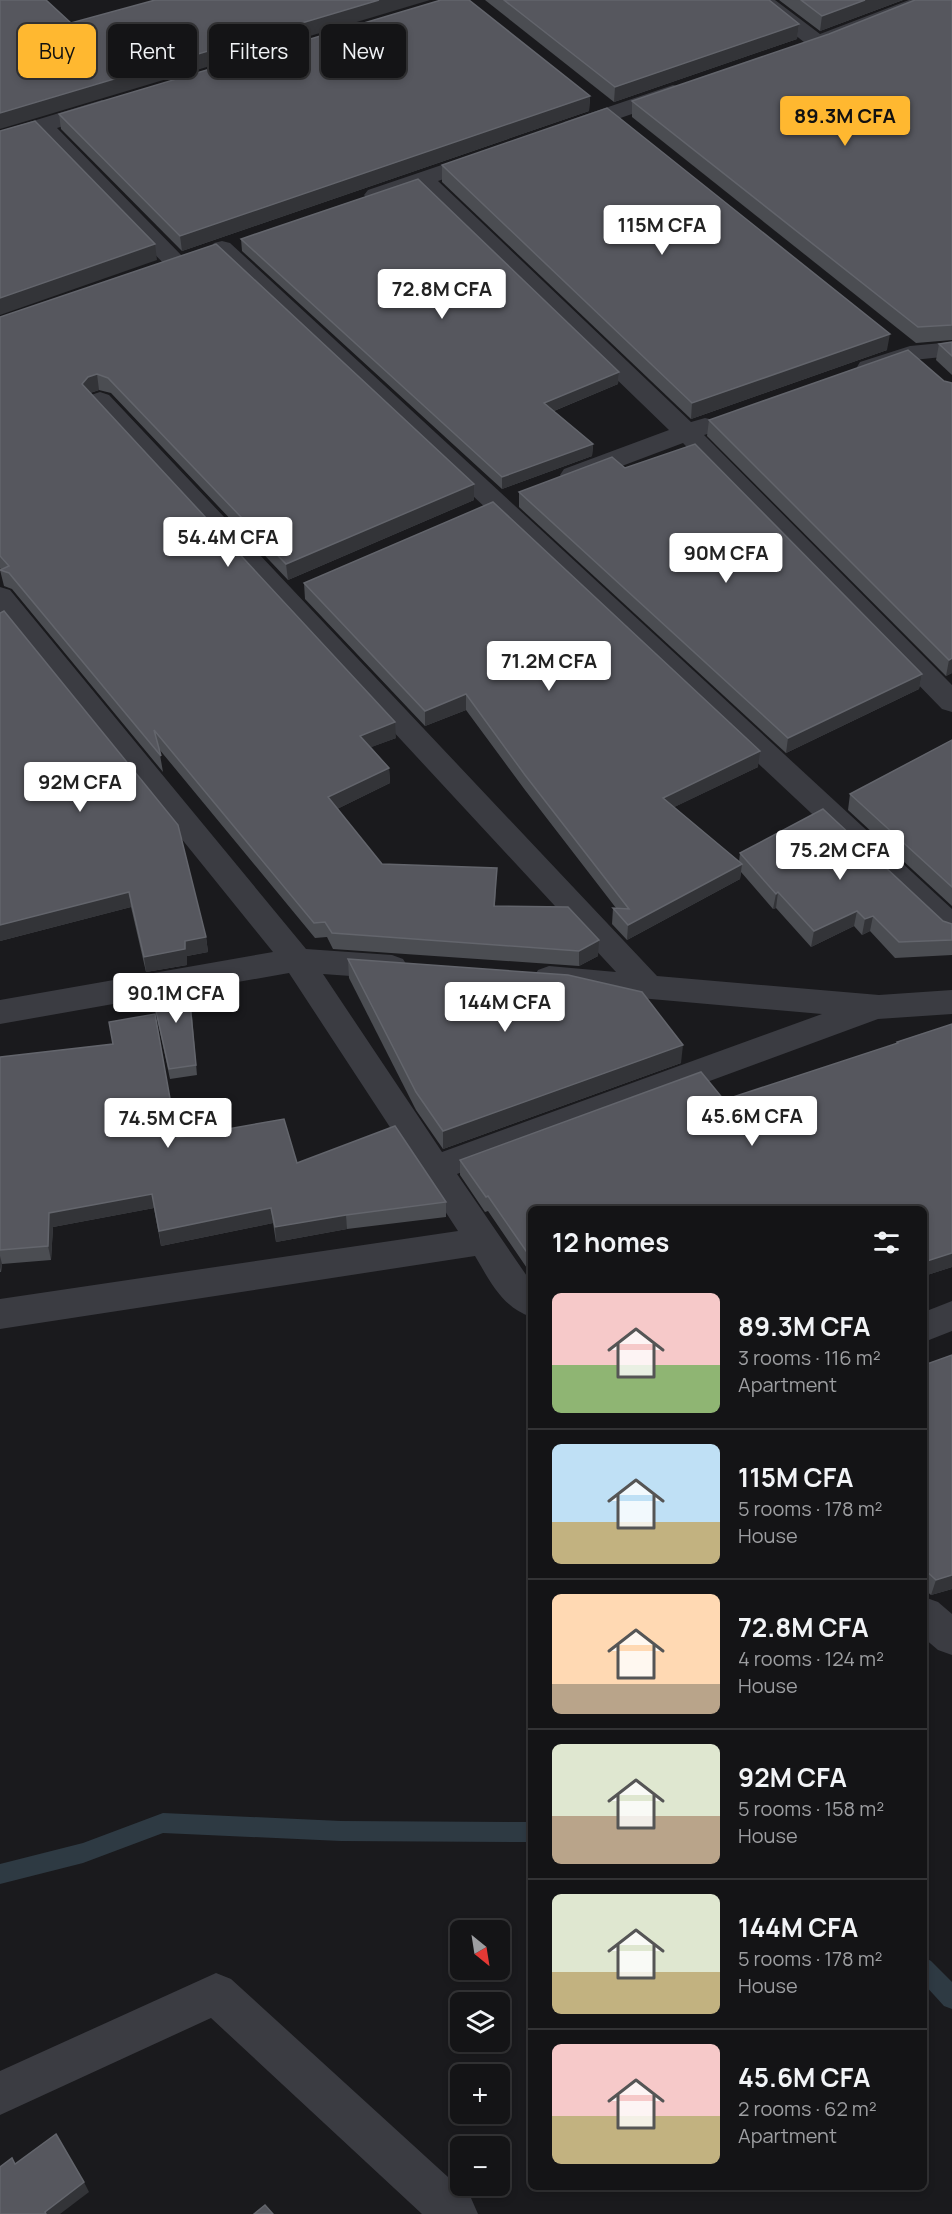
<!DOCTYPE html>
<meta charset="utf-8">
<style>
body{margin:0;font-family:Manrope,sans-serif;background:#1d1d1f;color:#f1f3f6;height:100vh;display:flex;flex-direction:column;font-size:22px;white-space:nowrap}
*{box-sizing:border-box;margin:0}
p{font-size:20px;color:#9d9ea1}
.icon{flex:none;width:33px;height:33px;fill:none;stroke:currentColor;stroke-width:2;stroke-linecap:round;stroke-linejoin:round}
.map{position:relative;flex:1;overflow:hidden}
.side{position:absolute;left:528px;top:1206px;width:399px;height:984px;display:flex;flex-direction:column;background:#141416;border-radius:9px;box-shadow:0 3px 9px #0003,0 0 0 2px #333335}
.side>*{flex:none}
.hud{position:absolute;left:18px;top:24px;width:420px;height:54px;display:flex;gap:12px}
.needle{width:39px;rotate:150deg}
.fabs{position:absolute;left:450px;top:1920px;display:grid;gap:12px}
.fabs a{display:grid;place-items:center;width:60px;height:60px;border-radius:9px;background:#141416;box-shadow:0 3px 9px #0003,0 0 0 2px #333335;font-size:30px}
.price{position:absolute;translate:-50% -51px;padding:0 14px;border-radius:6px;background:#fff;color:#222;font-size:20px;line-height:39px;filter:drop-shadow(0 2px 3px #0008)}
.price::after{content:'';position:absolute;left:50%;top:36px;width:18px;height:14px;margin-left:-9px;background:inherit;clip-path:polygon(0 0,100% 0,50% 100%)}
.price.current{background:#ffb830;color:#111}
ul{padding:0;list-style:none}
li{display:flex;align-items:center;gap:18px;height:150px;padding:0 24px}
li+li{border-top:2px solid #333335}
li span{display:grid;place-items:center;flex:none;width:168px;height:120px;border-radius:9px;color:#555}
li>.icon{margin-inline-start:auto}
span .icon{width:72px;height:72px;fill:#fffc;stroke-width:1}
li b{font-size:26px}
h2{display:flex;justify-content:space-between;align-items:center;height:72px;padding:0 24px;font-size:26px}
.tag{padding:0 21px;border-radius:9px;background:#141416;box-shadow:0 3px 9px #0003,0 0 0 2px #333335;font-size:21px;line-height:54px}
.tag.current{background:#ffb830;color:#111}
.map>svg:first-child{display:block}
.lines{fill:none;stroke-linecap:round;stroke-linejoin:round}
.stream{fill:#2e3a43;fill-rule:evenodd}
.minor{fill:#3b3c42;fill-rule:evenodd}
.wall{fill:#4b4d52}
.shaded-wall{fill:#333438}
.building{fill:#56575e;stroke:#63656c;stroke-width:1.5}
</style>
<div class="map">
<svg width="952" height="2214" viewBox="0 0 952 2214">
<rect width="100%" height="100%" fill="#1a1a1d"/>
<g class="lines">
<g class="stream">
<polygon points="163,1813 341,1821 531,1822 531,1842 341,1841 163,1833 83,1863 0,1884 0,1864 83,1843"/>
<polygon points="924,1957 931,1961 952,1982 952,2009 944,2006 924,1984"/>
</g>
<g class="minor">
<polygon points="752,0 775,0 820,34 909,0 938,0 935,4 818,48 810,47"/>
<polygon points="673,85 681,87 684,92 681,97 580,132 572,134 564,132 561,127 564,122"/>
<polygon points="102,100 110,102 113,107 110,112 57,128 185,259 189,264 185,269 177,271 169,269 38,134 0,145 0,131"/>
<polygon points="483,151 491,153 494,158 491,163 438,181 691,422 705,418 714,420 718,426 714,432 704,435 952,685 952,712 942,709 683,443 582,481 573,483 564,481 560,475 564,469 669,430 419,188 376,202 368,200 364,195 368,190"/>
<polygon points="222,241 230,243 952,909 952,939 941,935 214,253 210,248 214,243"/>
<polygon points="952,342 952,356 913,360 869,374 860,372 857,367 860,362 910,346"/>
<path d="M 100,392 L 109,395 L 657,976 L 879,995 L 952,990 L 952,1014 L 878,1019 L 457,1174 L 531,1282 L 531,1317 C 502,1307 490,1281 475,1256 L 0,1329 L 0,1299 L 458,1231 L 289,973 L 0,1024 L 0,1000 L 273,952 L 0,614 L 0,587 L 10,590 L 306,949 L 392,955 L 403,959 L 408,967 L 403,975 L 392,979 L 323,974 L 442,1152 L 822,1014 L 549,990 L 538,986 L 533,978 L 538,970 L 549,966 L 616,972 L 91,405 L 87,400 L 91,395 Z"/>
<polygon points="952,1301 952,1331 924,1342 924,1312"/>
<polygon points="924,1597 938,1602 952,1614 952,1655 938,1650 924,1638"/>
<polygon points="216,1973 231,1979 471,2198 478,2214 422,2214 211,2018 0,2115 0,2071"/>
</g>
</g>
<g class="wall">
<polygon points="485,0 769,0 799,24 797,39 614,102"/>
<polygon points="779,0 903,0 820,31"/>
<polygon points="952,0 952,340 916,343 632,117 632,101 829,34"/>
<polygon points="590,96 589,111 182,251 61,129 59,114"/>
<polygon points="442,165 887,350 691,419 442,182"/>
<polygon points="241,239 619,372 618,384 554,411 593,444 592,456 502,489 242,251"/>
<polygon points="0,317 474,500 288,580 111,393 99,390 90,393 396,738 371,747 389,768 390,783 337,809 382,864 496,883 495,906 598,956 579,966 333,949 327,937 315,938 159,749 163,772 12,589 4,586 0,570 1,570 0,568"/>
<polygon points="952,342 952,375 936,360 939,344"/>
<polygon points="944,381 952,383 952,673 946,676 707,436 709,420"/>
<polygon points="625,468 922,674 919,689 786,753 519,507 519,492"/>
<polygon points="304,583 758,767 674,807 739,862 740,853 952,924 952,955 895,958 870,931 862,935 854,926 811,947 776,908 773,909 741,872 740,879 627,940 612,924 613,908 616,908 525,790 466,710 425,726 305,599"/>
<polygon points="0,613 206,937 208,952 187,956 187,965 146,972 131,907 0,941"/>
<polygon points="952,740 952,906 848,810 850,794"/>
<polygon points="348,959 681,1063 443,1149 416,1110 349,978"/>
<polygon points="151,989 190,993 197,1075 170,1079"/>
<polygon points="952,1024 952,1267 924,1276 924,1209 531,1209 531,1274 488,1211 485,1212 460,1175 460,1160 724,1100 897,1044 897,1042"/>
<polygon points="0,1057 177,1138 297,1163 446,1202 446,1217 347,1229 276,1242 273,1223 161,1246 154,1208 53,1227 51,1260 2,1264 1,1272 0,1272"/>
<polygon points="924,1365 952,1589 931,1595 924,1589"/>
</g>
<g class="shaded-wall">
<polygon points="379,0 430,0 0,129 0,113"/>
<polygon points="865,0 903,0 820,31 822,16"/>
<polygon points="799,24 797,39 614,102 615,87"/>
<polygon points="590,96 589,111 182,251 180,236"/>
<polygon points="155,244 157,260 0,315 0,298"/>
<polygon points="890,334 887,350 691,419 692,403"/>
<polygon points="619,372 618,384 544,415 544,403"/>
<polygon points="97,374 99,390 90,393 82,384 88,377"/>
<polygon points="593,444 592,456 502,489 502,477"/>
<polygon points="474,484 474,500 288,580 286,564"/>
<polygon points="952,658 952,673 946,676 949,660"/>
<polygon points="922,674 919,689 786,753 788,738"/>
<polygon points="466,694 466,710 425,726 425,711"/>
<polygon points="395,722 396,738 361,751 360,736"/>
<polygon points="760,751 758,767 662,813 663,798"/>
<polygon points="389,768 390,783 329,813 328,797"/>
<polygon points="742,864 740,879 627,940 628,925"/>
<polygon points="129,892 131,907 0,941 0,925"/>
<polygon points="778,892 776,908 773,909 776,894"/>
<polygon points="857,911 854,926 811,947 814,931"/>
<polygon points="873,916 870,931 862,935 865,919"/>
<polygon points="206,937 208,952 187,956 187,965 146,972 144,957 185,941"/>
<polygon points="599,940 598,956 579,966 579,951"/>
<polygon points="188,983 190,993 197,1075 196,1065"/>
<polygon points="683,1045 681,1063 443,1149 443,1131"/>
<polygon points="152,1194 154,1208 53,1227 51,1260 48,1246 49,1213"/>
<polygon points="271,1208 273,1223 161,1246 159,1231"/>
<polygon points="346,1215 347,1229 276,1242 275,1227"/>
<polygon points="952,1253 952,1267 924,1276 924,1262"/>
<polygon points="0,1256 2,1264 1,1272 0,1267"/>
<polygon points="952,1575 952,1589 931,1595 936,1580"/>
<polygon points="84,2182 89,2192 60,2214 46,2214 45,2212"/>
</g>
<g class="building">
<polygon points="0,0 46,0 71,23 155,0 379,0 0,113"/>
<polygon points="441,0 469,0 590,96 180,236 59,114"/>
<polygon points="504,0 769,0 799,24 615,87"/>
<polygon points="801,0 865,0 822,16"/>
<polygon points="915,0 952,0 952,325 918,327 632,101 829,34"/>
<polygon points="607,108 890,334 692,403 442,165"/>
<polygon points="35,121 155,244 0,298 0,131"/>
<polygon points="418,179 619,372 544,403 593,444 502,477 241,239"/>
<polygon points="216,244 474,484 286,564 108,378 97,374 88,377 82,384 395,722 360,736 389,768 328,797 382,864 497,868 494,906 568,907 599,940 579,951 332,933 325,922 314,923 154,730 161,756 9,573 0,570 9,566 0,556 0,317"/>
<polygon points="952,342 952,356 939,344"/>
<polygon points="908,350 944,381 952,383 952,658 949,660 709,420"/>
<polygon points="695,444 922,674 788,738 519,492 612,457 625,468"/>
<polygon points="493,502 760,751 663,798 742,864 628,925 613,908 629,909 525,775 466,694 425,711 304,583"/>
<polygon points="4,611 178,825 206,937 185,941 185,949 144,957 129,892 0,925 0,613"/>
<polygon points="952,740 952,887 850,794"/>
<polygon points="823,809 943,921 952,924 952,940 899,942 873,916 865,919 857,911 814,931 778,892 776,894 740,853"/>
<polygon points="348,959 568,975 642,992 683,1045 443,1131 416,1092"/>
<polygon points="188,983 196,1065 169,1069 151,989"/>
<polygon points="155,1014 177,1138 284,1119 297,1163 395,1126 446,1202 346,1215 275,1227 271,1208 159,1231 152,1194 49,1213 48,1246 0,1250 0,1057 113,1044 109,1022"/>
<polygon points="952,1024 952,1253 924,1262 924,1209 531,1209 531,1258 488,1196 486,1197 460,1160 701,1072 724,1100 898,1043 897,1042"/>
<polygon points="952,1355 952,1575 936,1580 924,1569 924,1365"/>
<polygon points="56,2134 84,2182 45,2212 46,2214 0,2214 0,2167 12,2158 15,2164"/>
<polygon points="265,2205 273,2214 254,2214"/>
</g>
</svg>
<div class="fabs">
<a><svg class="needle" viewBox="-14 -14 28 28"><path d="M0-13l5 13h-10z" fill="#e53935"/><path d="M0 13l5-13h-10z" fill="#9d9ea1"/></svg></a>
<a><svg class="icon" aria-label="layers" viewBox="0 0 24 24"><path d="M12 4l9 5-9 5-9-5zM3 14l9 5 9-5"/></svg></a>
<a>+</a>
<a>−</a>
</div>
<b class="price current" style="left:845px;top:147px">89.3M CFA</b>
<b class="price" style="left:662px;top:256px">115M CFA</b>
<b class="price" style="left:442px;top:320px">72.8M CFA</b>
<b class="price" style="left:228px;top:568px">54.4M CFA</b>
<b class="price" style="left:726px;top:584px">90M CFA</b>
<b class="price" style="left:549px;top:692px">71.2M CFA</b>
<b class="price" style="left:80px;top:813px">92M CFA</b>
<b class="price" style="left:840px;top:881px">75.2M CFA</b>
<b class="price" style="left:176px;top:1024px">90.1M CFA</b>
<b class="price" style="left:505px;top:1033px">144M CFA</b>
<b class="price" style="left:752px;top:1147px">45.6M CFA</b>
<b class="price" style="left:168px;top:1149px">74.5M CFA</b>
<div class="hud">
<a class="tag current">Buy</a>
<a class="tag">Rent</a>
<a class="tag">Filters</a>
<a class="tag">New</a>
</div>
<section class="side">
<h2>12 homes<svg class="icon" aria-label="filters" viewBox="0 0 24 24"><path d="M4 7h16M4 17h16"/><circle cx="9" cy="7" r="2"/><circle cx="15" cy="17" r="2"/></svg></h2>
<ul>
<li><span style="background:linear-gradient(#f6c9c9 60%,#8fb573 0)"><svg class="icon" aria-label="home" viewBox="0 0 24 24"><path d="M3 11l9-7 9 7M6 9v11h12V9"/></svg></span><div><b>89.3M CFA</b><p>3 rooms · 116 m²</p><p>Apartment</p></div></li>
<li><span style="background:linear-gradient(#bfe0f5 65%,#c2b280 0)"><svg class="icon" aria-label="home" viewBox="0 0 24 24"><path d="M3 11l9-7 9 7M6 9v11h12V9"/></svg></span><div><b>115M CFA</b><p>5 rooms · 178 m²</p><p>House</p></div></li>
<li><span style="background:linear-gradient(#ffd9b3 75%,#b9a48a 0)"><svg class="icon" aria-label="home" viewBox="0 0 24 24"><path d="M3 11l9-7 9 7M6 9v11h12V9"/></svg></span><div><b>72.8M CFA</b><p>4 rooms · 124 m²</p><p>House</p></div></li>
<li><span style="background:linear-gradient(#dfe7d0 60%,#b9a48a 0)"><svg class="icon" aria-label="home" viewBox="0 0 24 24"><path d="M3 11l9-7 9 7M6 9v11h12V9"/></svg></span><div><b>92M CFA</b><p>5 rooms · 158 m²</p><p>House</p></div></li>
<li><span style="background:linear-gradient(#dfe7d0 65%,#c2b280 0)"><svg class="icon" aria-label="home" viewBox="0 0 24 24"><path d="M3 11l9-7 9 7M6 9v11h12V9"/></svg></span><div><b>144M CFA</b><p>5 rooms · 178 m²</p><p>House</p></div></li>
<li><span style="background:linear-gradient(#f6c9c9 60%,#c2b280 0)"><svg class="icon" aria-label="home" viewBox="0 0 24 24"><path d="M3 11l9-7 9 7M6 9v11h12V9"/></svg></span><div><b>45.6M CFA</b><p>2 rooms · 62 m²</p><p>Apartment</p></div></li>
</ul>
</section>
</div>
